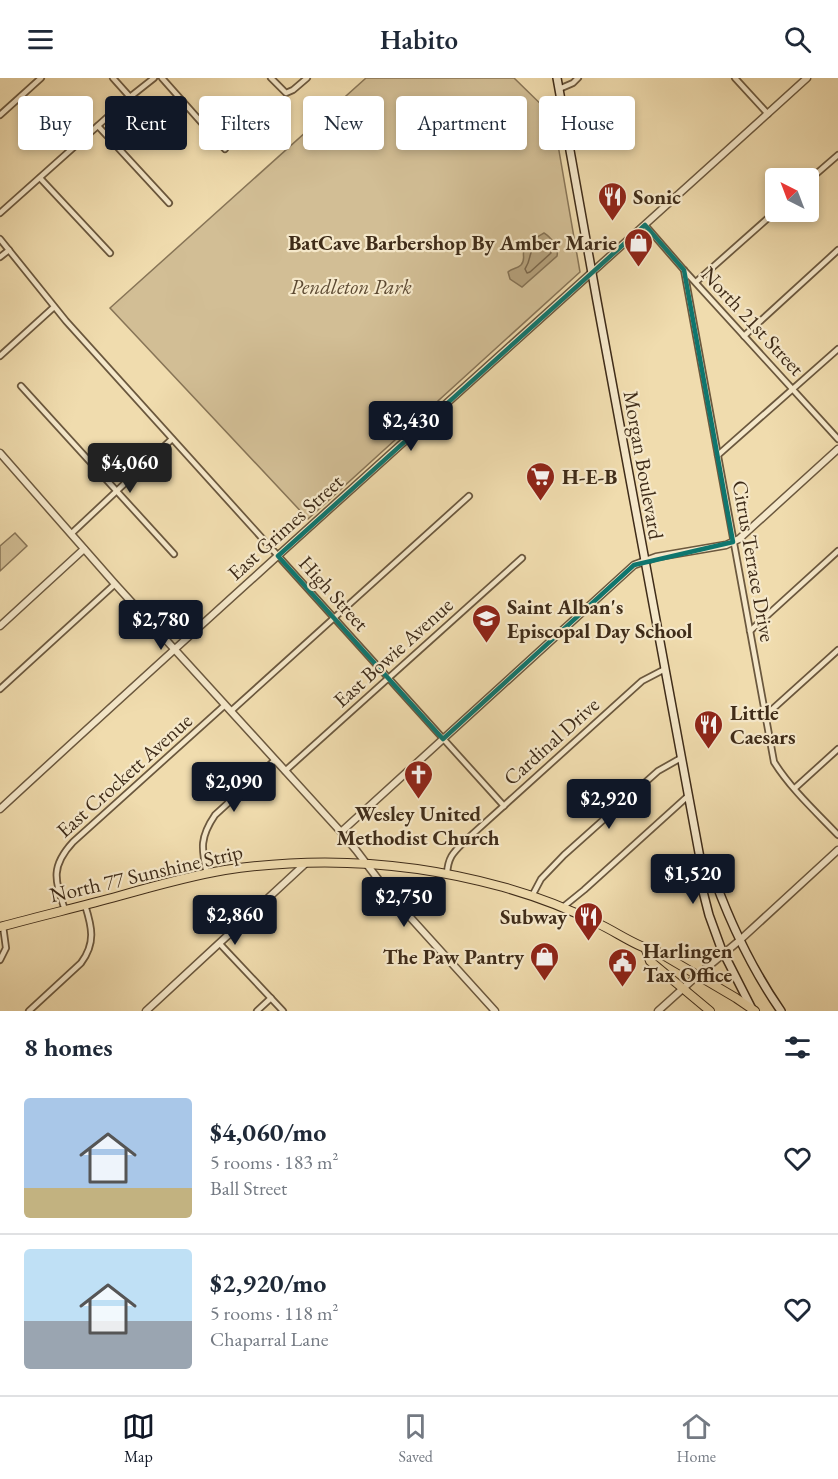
<!DOCTYPE html>
<meta charset="utf-8">
<style>
body{margin:0;font-family:"EB Garamond",serif;background:#f6f6f7;color:#1f2937;height:100vh;display:flex;flex-direction:column;font-size:22px;white-space:nowrap}
*{box-sizing:border-box;margin:0}
p{font-size:20px;color:#747a83}
.icon{flex:none;width:33px;height:33px;fill:none;stroke:currentColor;stroke-width:2;stroke-linecap:round;stroke-linejoin:round}
.map{position:relative;height:933px;overflow:hidden}
.sheet{display:flex;flex-direction:column;background:#fff;flex:1}
.sheet>*{flex:none}
.banner{position:absolute;left:18px;top:18px;width:802px;height:54px;display:flex;gap:12px}
.needle{width:39px;rotate:318deg}
.controls{position:absolute;left:765px;top:90px;display:grid;gap:12px}
.controls a{display:grid;place-items:center;width:54px;height:54px;border-radius:6px;background:#fff;box-shadow:0 3px 9px #0003;font-size:30px}
.price{position:absolute;translate:-50% -51px;padding:0 14px;border-radius:6px;background:#111827;color:#fff;font-size:20px;line-height:39px;filter:drop-shadow(0 2px 3px #0008)}
.price::after{content:'';position:absolute;left:50%;top:36px;width:18px;height:14px;margin-left:-9px;background:inherit;clip-path:polygon(0 0,100% 0,50% 100%)}
.price.active{background:#222;color:#fff}
ul{padding:0;list-style:none}
li{display:flex;align-items:center;gap:18px;height:150px;padding:0 24px}
li+li{border-top:2px solid #e0e1e3}
li span{display:grid;place-items:center;flex:none;width:168px;height:120px;border-radius:6px;color:#555}
li>.icon{margin-inline-start:auto}
span .icon{width:72px;height:72px;fill:#fffc;stroke-width:1}
li b{font-size:26px}
h2{display:flex;justify-content:space-between;align-items:center;height:72px;padding:0 24px;font-size:26px}
.chip{padding:0 21px;border-radius:6px;background:#fff;box-shadow:0 3px 9px #0003;font-size:21px;line-height:54px}
.chip.active{background:#111827;color:#fff}
header{display:flex;justify-content:space-between;align-items:center;height:78px;padding:0 24px;background:#fff;font-size:27px;font-weight:600}
.dock{display:flex;justify-content:space-around;align-items:center;height:84px;border-top:2px solid #e0e1e3;background:#fff;font-size:16px;color:#747a83}
.dock a{display:grid;justify-items:center;gap:3px}
.dock .active{color:#111827}
.map>svg:first-child{display:block}
.green{fill:#d2be95;stroke:#887557;stroke-width:1.5}
.water{fill:#b4a07b;stroke:#857254;stroke-width:1.5}
.lines{fill:none;stroke-linecap:round;stroke-linejoin:round}
.shore{stroke:#7a664a;stroke-width:1.5}
.minor-casing{stroke:#6b583e;stroke-width:8}
.tertiary-casing{stroke:#6b583e;stroke-width:9}
.secondary-casing{stroke:#3f2c19;stroke-width:10}
.primary-casing{stroke:#3f2c19;stroke-width:10}
.minor{stroke:#f5e8ca;stroke-width:4.5}
.tertiary{stroke:#f5e8ca;stroke-width:6}
.secondary{stroke:#f5e8ca;stroke-width:7}
.primary{stroke:#f0dcae;stroke-width:8}
.marked{fill:none;stroke:#0f766e;stroke-width:4.5;stroke-linejoin:round}
.labels{text-anchor:middle;dominant-baseline:central;stroke-width:4.5;stroke-linejoin:round;paint-order:stroke}
.poi-label{font-size:21px;font-weight:bold;fill:#3f2c19;stroke:#f5e8ca;text-anchor:start}
.park-label{font-size:21px;font-style:italic;fill:#5c4932;stroke:#f5e8ca}
.street-label{font-size:21px;fill:#3f2c19;stroke:#f5e8ca}
</style>
<header><svg class="icon" aria-label="menu" viewBox="0 0 24 24"><path d="M4 6h16M4 12h16M4 18h16"/></svg>Habito<svg class="icon" aria-label="search" viewBox="0 0 24 24"><circle cx="10" cy="10" r="6"/><path d="M15 15l6 6"/></svg></header>
<div class="map">
<svg width="838" height="933" viewBox="0 0 838 933">
<rect width="100%" height="100%" fill="#f0dcae"/>
<filter id="stains"><feTurbulence type="fractalNoise" baseFrequency=".00333" numOctaves="4"/><feColorMatrix values="0 0 0 0 .2 0 0 0 0 .09 0 0 0 0 .02 0 0 0 .5 -.17"/></filter>
<radialGradient id="worn" r=".72"><stop offset=".6" stop-color="#630" stop-opacity="0"/><stop offset="1" stop-color="#630" stop-opacity=".3"/></radialGradient>
<g class="green">
<polygon points="366,0 514,0 553,38 580,194 308,441 110,230"/>
<polygon points="15,455 27,468 0,493 0,468"/>
</g>
<path class="water" d="M 544,155 C 551,159 559,170 557,178 L 522,209 L 510,201 L 508,194 C 512,190 517,191 521,187 C 526,182 522,177 524,172 C 527,164 537,159 544,155 Z"/>
<g class="lines">
<path class="shore" d="M 542,163 C 546,164 551,171 551,175 L 530,194 L 527,195 L 525,191 C 534,177 525,174 542,163 Z"/>
<defs>
<g id="minor">
<polyline points="113,0 130,19"/>
<polyline points="162,0 225,71"/>
<polyline points="271,0 286,15 293,12 307,0"/>
<polyline points="735,0 768,36"/>
<polyline points="559,11 573,5 578,0"/>
<polyline points="0,37 41,0"/>
<polyline points="98,48 169,125"/>
<polyline points="40,100 110,175"/>
<polyline points="808,103 838,77"/>
<polyline points="0,135 130,19 154,0"/>
<polyline points="645,147 684,192 838,361"/>
<polyline points="0,161 66,243 504,728"/>
<polyline points="0,179 9,172"/>
<path d="M 684,192 L 774,684 C 791,711 816,734 838,757"/>
<polyline points="696,204 776,133"/>
<polyline points="744,258 838,172"/>
<polyline points="0,278 54,229"/>
<polyline points="21,308 174,476"/>
<polyline points="718,377 838,271"/>
<polyline points="72,455 172,361"/>
<polyline points="750,553 838,473"/>
<polyline points="0,611 115,506"/>
<polyline points="231,633 469,418"/>
<polyline points="766,637 838,572"/>
<polyline points="285,693 522,480"/>
<polyline points="795,710 838,671"/>
<path d="M 207,796 C 201,770 200,759 215,737 L 275,682"/>
<path d="M 447,796 C 448,778 454,774 466,762 L 642,603 L 665,591"/>
<polyline points="532,818 541,801 564,777 658,693 681,680"/>
<polyline points="563,829 584,812 688,718"/>
<path d="M 65,832 C 55,802 50,789 73,764 L 225,627"/>
<polyline points="220,866 283,933"/>
<polyline points="0,882 6,870 3,848"/>
<path d="M 29,933 L 81,885 C 96,865 92,849 85,827"/>
<polyline points="257,933 271,920"/>
</g>
<g id="tertiary">
<polyline points="0,375 115,506 341,754 356,772 390,817 495,933"/>
<polyline points="0,548 84,471"/>
<path d="M 0,731 C 267,485 538,244 807,0"/>
<polyline points="341,754 634,487 656,479 726,467 739,461 838,371"/>
<polyline points="146,933 306,785"/>
<polyline points="658,933 698,897 740,862 838,772"/>
</g>
<g id="secondary">
<polyline points="557,0 597,223 700,780 696,786 709,837 721,870 752,931"/>
<path d="M 700,780 L 708,783 C 726,836 749,887 781,933"/>
</g>
<g id="primary">
<path d="M 0,849 C 40,838 79,829 119,818 C 154,808 189,798 225,792 C 318,778 413,784 503,809 C 535,818 567,830 597,845 C 617,854 636,869 658,874 L 736,920 L 755,933"/>
<polyline points="646,872 650,883 710,933"/>
</g>
</defs>
<use href="#minor" class="minor-casing"/>
<use href="#tertiary" class="tertiary-casing"/>
<use href="#secondary" class="secondary-casing"/>
<use href="#primary" class="primary-casing"/>
<use href="#minor" class="minor"/>
<use href="#tertiary" class="tertiary"/>
<use href="#secondary" class="secondary"/>
<use href="#primary" class="primary"/>
</g>
<path class="marked" d="M 645,147 L 684,192 L 733,464 L 634,487 L 443,661 L 278,478 Z"/>
<defs>
<symbol id="restaurant-pin" viewBox="-11 -11 22 30"><path d="M0 17L-7.5 6A9.5 9.5 0 1 1 7.5 6Z" fill="#8f2418" stroke="#f5e8ca"/><path d="M-5-6h1v4h1v-4h1v4h1v-4h1v5L-1.5 .5V6h-2V.5L-5-1ZM5-6V6H3V1.5H1.5Q1.5-4 5-6Z" fill="#fff"/></symbol>
<symbol id="shop-pin" viewBox="-11 -11 22 30"><path d="M0 17L-7.5 6A9.5 9.5 0 1 1 7.5 6Z" fill="#8f2418" stroke="#f5e8ca"/><path d="M-5-2.5h2.3a2.7 3.5 0 0 1 5.4 0H5L5.5 6h-11ZM-1.5-2.5h3a1.5 2.3 0 0 0-3 0Z" fill="#fff"/></symbol>
<symbol id="supermarket-pin" viewBox="-11 -11 22 30"><path d="M0 17L-7.5 6A9.5 9.5 0 1 1 7.5 6Z" fill="#8f2418" stroke="#f5e8ca"/><path d="M-6-5.5h2.5l.6 2H6L4.5 2H-2.5L-4.4-4H-6ZM-1.5 3.2a1.3 1.3 0 1 0 .1 0ZM3 3.2a1.3 1.3 0 1 0 .1 0Z" fill="#fff"/></symbol>
<symbol id="school-pin" viewBox="-11 -11 22 30"><path d="M0 17L-7.5 6A9.5 9.5 0 1 1 7.5 6Z" fill="#8f2418" stroke="#f5e8ca"/><path d="M0-5L7-2L0 1L-7-2ZM-4 1L0 2.5L4 1V4Q0 6-4 4Z" fill="#fff"/></symbol>
<symbol id="church-pin" viewBox="-11 -11 22 30"><path d="M0 17L-7.5 6A9.5 9.5 0 1 1 7.5 6Z" fill="#8f2418" stroke="#f5e8ca"/><path d="M-1.2-6h2.4v3.5h3.3v2.4h-3.3V6h-2.4V-.1h-3.3v-2.4h3.3Z" fill="#fff"/></symbol>
<symbol id="civic-pin" viewBox="-11 -11 22 30"><path d="M0 17L-7.5 6A9.5 9.5 0 1 1 7.5 6Z" fill="#8f2418" stroke="#f5e8ca"/><path d="M-.6-6.5H3V-4.5H.6V-3L4-1V1h2V6H-6V1h2V-1L-.6-3ZM-1.2 2.5V6h2.4V2.5Z" fill="#fff"/></symbol>
</defs>
<g fill-rule="evenodd">
<use href="#restaurant-pin" x="596" y="102" width="33" height="45"/>
<use href="#shop-pin" x="622" y="148" width="33" height="45"/>
<use href="#supermarket-pin" x="524" y="382" width="33" height="45"/>
<use href="#school-pin" x="470" y="524" width="33" height="45"/>
<use href="#restaurant-pin" x="692" y="630" width="33" height="45"/>
<use href="#church-pin" x="402" y="680" width="33" height="45"/>
<use href="#restaurant-pin" x="572" y="822" width="33" height="45"/>
<use href="#shop-pin" x="528" y="862" width="33" height="45"/>
<use href="#civic-pin" x="606" y="868" width="33" height="45"/>
</g>
<g class="labels">
<g class="poi-label">
<text x="633" y="118">Sonic</text>
<text x="617" y="164" text-anchor="end">BatCave Barbershop By Amber Marie</text>
<text x="562" y="398">H-E-B</text>
<text x="507" y="528">Saint Alban's<tspan x="507" dy="24">Episcopal Day School</tspan></text>
<text x="730" y="634">Little<tspan x="730" dy="24">Caesars</tspan></text>
<text x="418" y="735" text-anchor="middle">Wesley United<tspan x="418" dy="24">Methodist Church</tspan></text>
<text x="567" y="838" text-anchor="end">Subway</text>
<text x="643" y="872">Harlingen<tspan x="643" dy="24">Tax Office</tspan></text>
<text x="524" y="878" text-anchor="end">The Paw Pantry</text>
</g>
<g class="park-label">
<text x="351" y="208">Pendleton Park</text>
</g>
<g class="street-label">
<text transform="translate(753 243) rotate(47)">North 21st Street</text>
<text transform="translate(644 387) rotate(80)">Morgan Boulevard</text>
<text transform="translate(285 449) rotate(-42)">East Grimes Street</text>
<text transform="translate(754 483) rotate(80)">Citrus Terrace Drive</text>
<text transform="translate(334 515) rotate(48)">High Street</text>
<text transform="translate(393 574) rotate(-42)">East Bowie Avenue</text>
<text transform="translate(551 663) rotate(-42)">Cardinal Drive</text>
<text transform="translate(124 697) rotate(-42)">East Crockett Avenue</text>
<text transform="translate(146 795) rotate(-13)">North 77 Sunshine Strip</text>
</g>
</g>
<rect width="100%" height="100%" filter="url(#stains)"/>
<rect width="100%" height="100%" fill="url(#worn)"/>
</svg>
<div class="controls">
<a><svg class="needle" viewBox="-14 -14 28 28"><path d="M0-13l5 13h-10z" fill="#e53935"/><path d="M0 13l5-13h-10z" fill="#747a83"/></svg></a>
</div>
<b class="price" style="left:411px;top:374px">$2,430</b>
<b class="price active" style="left:130px;top:416px">$4,060</b>
<b class="price" style="left:161px;top:573px">$2,780</b>
<b class="price" style="left:234px;top:735px">$2,090</b>
<b class="price" style="left:609px;top:752px">$2,920</b>
<b class="price" style="left:693px;top:827px">$1,520</b>
<b class="price" style="left:404px;top:850px">$2,750</b>
<b class="price" style="left:235px;top:868px">$2,860</b>
<div class="banner">
<a class="chip">Buy</a>
<a class="chip active">Rent</a>
<a class="chip">Filters</a>
<a class="chip">New</a>
<a class="chip">Apartment</a>
<a class="chip">House</a>
</div>
</div>
<section class="sheet">
<h2>8 homes<svg class="icon" aria-label="filters" viewBox="0 0 24 24"><path d="M4 7h16M4 17h16"/><circle cx="9" cy="7" r="2"/><circle cx="15" cy="17" r="2"/></svg></h2>
<ul>
<li><span style="background:linear-gradient(#a9c7e8 75%,#c2b280 0)"><svg class="icon" aria-label="home" viewBox="0 0 24 24"><path d="M3 11l9-7 9 7M6 9v11h12V9"/></svg></span><div><b>$4,060/mo</b><p>5 rooms · 183 m²</p><p>Ball Street</p></div><svg class="icon" aria-label="heart" viewBox="0 0 24 24"><path d="M12 20l-8-8c-3-5 5-10 8-4 3-6 11-1 8 4z"/></svg></li>
<li><span style="background:linear-gradient(#bfe0f5 60%,#9aa5b1 0)"><svg class="icon" aria-label="home" viewBox="0 0 24 24"><path d="M3 11l9-7 9 7M6 9v11h12V9"/></svg></span><div><b>$2,920/mo</b><p>5 rooms · 118 m²</p><p>Chaparral Lane</p></div><svg class="icon" aria-label="heart" viewBox="0 0 24 24"><path d="M12 20l-8-8c-3-5 5-10 8-4 3-6 11-1 8 4z"/></svg></li>
</ul>
</section>
<nav class="dock">
<a class="active"><svg class="icon" aria-label="map" viewBox="0 0 24 24"><path d="M3 6l6-2 6 2 6-2v14l-6 2-6-2-6 2zM9 4v14M15 6v14"/></svg>Map</a>
<a><svg class="icon" aria-label="saved" viewBox="0 0 24 24"><path d="M7 4h10v16l-5-4-5 4z"/></svg>Saved</a>
<a><svg class="icon" aria-label="home" viewBox="0 0 24 24"><path d="M3 11l9-7 9 7M6 9v11h12V9"/></svg>Home</a>
</nav>
